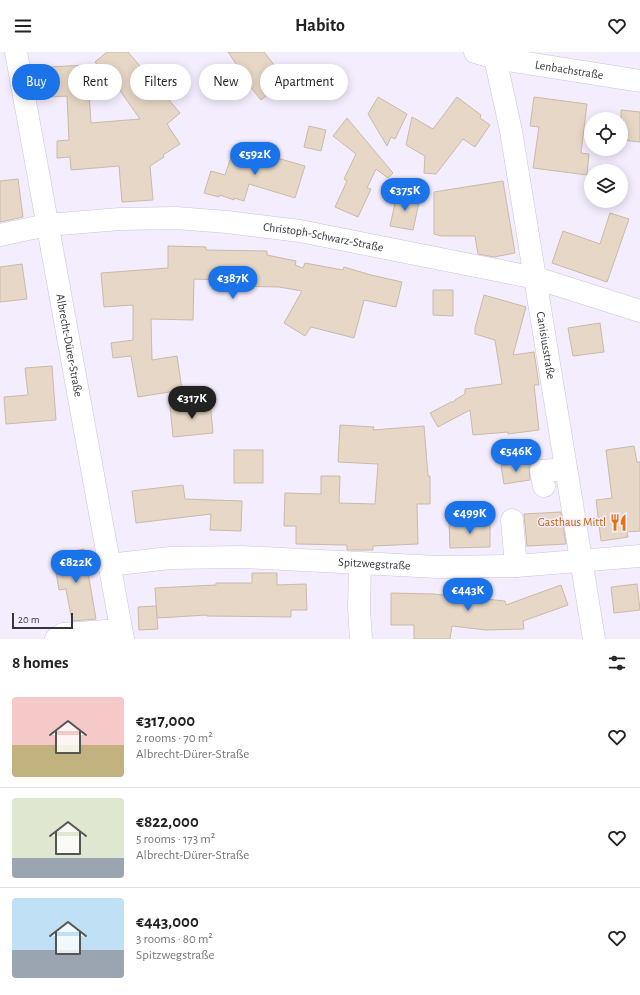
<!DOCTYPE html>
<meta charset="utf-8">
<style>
body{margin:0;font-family:"Alegreya Sans",sans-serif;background:#f2f2f2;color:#222;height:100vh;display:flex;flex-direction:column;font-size:15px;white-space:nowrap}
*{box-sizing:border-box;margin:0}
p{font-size:13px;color:#767676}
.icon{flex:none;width:22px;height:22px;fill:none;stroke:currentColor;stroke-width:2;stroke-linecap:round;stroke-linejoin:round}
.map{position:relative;height:587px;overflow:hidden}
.side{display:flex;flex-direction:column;background:#fff;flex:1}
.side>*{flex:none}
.banner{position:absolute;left:12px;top:12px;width:400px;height:36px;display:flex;gap:8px}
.fabs{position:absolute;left:584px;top:60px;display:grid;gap:8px}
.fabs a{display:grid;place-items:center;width:44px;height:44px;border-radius:50%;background:#fff;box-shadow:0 2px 10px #0003;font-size:20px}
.scale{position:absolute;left:12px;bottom:10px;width:61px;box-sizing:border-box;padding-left:4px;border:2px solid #37343c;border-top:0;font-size:11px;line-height:14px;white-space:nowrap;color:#37343c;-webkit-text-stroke:3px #f4edfe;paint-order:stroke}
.price{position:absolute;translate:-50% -34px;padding:0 9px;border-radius:14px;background:#1a73e8;color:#fff;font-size:13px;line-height:26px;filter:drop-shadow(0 1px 2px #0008)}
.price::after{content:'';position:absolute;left:50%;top:24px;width:12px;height:9px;margin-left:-6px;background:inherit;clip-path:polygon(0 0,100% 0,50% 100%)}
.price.selected{background:#222;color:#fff}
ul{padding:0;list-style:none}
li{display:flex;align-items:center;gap:12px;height:100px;padding:0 12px}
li+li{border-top:1px solid #e0e0e0}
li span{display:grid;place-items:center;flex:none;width:112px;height:80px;border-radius:4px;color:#555}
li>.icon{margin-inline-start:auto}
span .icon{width:48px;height:48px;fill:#fffc;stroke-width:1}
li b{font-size:17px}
h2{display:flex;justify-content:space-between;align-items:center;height:48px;padding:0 12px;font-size:17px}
.tag{padding:0 14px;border-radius:18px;background:#fff;box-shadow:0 2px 10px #0003;font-size:14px;line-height:36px}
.tag.selected{background:#1a73e8;color:#fff}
header{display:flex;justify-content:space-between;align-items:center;height:52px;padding:0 12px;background:#fff;font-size:18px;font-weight:700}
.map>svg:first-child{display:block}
.building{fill:#e7d7c6;stroke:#c9baa9}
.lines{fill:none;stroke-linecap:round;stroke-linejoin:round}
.minor-casing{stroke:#cbc3d8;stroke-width:23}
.minor{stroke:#fff;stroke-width:22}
.labels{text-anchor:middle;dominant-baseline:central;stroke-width:3;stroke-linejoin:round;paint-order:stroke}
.street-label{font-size:12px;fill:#37343c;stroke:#f4edfe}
.food-label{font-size:12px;fill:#c56008;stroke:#f4edfe;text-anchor:end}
</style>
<header><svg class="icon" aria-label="menu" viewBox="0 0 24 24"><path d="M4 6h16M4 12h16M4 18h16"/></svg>Habito<svg class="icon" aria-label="heart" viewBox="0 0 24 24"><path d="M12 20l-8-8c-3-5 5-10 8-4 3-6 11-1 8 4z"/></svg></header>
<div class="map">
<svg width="640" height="587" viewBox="0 0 640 587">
<rect width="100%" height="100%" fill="#f4edfe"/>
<g class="building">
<polygon points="107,0 128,0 180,61 167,72 180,92 163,103 164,105 150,114 153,148 122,150 119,114 71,118 70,105 57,106 57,89 69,88 67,44 51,45 49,15 87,13 91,71 140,67 119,37 95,10"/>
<polygon points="228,0 264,0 286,28 261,48 248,32 249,31"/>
<polygon points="297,15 304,15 310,22 310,28 299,37 287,23"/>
<polygon points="378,45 407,62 395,87 391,85 387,94 368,62"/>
<polygon points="457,45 481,63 480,66 490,73 475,95 463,87 436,122 424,121 425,104 406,93 412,65 433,77"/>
<polygon points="534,45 587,52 581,101 589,102 587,123 533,116 539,75 530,74"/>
<polygon points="621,58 640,60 640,90 621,88"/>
<polygon points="347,66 393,121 388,126 376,117 367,136 371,137 358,165 335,155 347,129 344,127 356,102 333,84"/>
<polygon points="309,74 326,78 321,99 304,95"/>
<polygon points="242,96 305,114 295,146 249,132 244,149 234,146 234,148 220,143 219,145 204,141 211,119 225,123 232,102 239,104"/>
<polygon points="18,127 23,165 0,170 0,129"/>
<polygon points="503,129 515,201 494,205 478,202 475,184 441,184 434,182 434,140"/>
<polygon points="397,142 420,146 413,178 390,174"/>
<polygon points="610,161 629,167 607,230 552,211 563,179 600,192"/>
<polygon points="168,194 206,195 206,198 267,199 267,203 296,209 295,213 303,216 305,211 343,218 344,215 371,223 402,230 396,255 364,248 354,286 311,275 305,284 284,271 302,239 279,235 227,234 227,228 194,227 193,268 151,267 152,308 177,304 182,338 138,345 131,304 113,306 111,291 133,288 133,253 104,255 101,221 168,216"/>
<polygon points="22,212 27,247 0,250 0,215"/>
<polygon points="433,238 453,238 453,264 433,263"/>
<polygon points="484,243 526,255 513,303 534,300 539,333 534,333 539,378 508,382 508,380 473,383 470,358 438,375 430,361 451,350 454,350 455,348 465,342 465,337 502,332 495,288 475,282 475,276"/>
<polygon points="600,271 604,300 573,304 568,276"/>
<polygon points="52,314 56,368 6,372 4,345 28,343 25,316"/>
<polygon points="210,350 213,381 173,385 170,354"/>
<polygon points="340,373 374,375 373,378 424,374 428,424 430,424 430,452 417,452 418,492 373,494 373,498 347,498 347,493 296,492 296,474 284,474 285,441 321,442 321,424 340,424 339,451 375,452 378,412 338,410"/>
<polygon points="634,394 637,410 640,410 640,479 627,480 628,485 601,489 596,448 612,446 606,398"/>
<rect x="234" y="398" width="29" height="33"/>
<polygon points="533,409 529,415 530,428 504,432 501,414"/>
<polygon points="183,433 185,447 242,449 241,479 210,478 211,462 136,471 132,439"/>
<polygon points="561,460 566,492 527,494 524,462"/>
<polygon points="490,470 490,495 450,496 449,471"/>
<polygon points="84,497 96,567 72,569 66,537 59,538 53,503"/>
<polygon points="252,521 277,521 277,533 306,532 307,558 291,558 291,565 207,564 207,563 157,566 155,536 216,533 216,531 252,531"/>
<polygon points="637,532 640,558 614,561 611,535"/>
<polygon points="561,533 568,553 523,569 524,577 486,578 452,574 450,587 414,587 414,573 391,573 391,541 433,542 505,549 506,553"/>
<polygon points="156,554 158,577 139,578 138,555"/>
</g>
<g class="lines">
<defs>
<g id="minor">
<path id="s1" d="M 16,0 L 123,587"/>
<path id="s2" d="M 475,0 L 495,6 L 640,29"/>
<path id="s3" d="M 496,0 L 495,6 L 511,79 L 594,587"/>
<path id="s4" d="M 0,183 L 47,173 L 120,167 L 176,166 L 227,170 L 300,179 L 536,226 L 640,259"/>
<polyline points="544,434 541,419 566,417"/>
<polyline points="512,468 516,514"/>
<polyline points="360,512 359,556 361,587"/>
<path id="s5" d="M 109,513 L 170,506 L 243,505 L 438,515 L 516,514 L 640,504"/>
<polyline points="56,587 63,582 121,578"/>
</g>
</defs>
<use href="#minor" class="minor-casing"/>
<use href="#minor" class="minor"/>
</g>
<defs>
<symbol id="restaurant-bare" viewBox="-9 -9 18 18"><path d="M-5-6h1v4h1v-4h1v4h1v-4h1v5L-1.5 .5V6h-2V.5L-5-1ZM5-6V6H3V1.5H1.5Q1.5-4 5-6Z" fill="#e8710a" stroke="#f4edfe" stroke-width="2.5" paint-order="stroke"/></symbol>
</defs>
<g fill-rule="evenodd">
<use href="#restaurant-bare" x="606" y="458" width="25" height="25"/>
</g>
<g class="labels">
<g class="street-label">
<text stroke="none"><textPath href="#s2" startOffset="96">Lenbachstraße</textPath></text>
<text stroke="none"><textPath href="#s4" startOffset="326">Christoph-Schwarz-Straße</textPath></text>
<text stroke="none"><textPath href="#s3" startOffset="298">Canisiusstraße</textPath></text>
<text stroke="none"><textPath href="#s1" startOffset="298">Albrecht-Dürer-Straße</textPath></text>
<text stroke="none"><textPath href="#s5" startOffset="266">Spitzwegstraße</textPath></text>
</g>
<g class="food-label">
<text x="606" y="470">Gasthaus Mittl</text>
</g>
</g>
</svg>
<div class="fabs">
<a><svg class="icon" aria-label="locate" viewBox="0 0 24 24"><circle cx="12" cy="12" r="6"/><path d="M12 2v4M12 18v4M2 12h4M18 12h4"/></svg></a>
<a><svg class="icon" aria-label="layers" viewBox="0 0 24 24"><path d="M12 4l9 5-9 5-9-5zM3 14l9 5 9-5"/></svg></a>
</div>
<div class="scale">20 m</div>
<b class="price" style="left:255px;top:124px">€592K</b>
<b class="price" style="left:405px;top:160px">€375K</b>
<b class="price" style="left:233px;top:248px">€387K</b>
<b class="price selected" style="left:192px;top:368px">€317K</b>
<b class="price" style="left:516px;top:421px">€546K</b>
<b class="price" style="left:470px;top:483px">€499K</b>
<b class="price" style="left:76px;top:532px">€822K</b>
<b class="price" style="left:468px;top:560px">€443K</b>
<div class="banner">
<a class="tag selected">Buy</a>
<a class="tag">Rent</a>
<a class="tag">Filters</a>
<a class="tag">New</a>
<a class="tag">Apartment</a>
</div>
</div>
<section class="side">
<h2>8 homes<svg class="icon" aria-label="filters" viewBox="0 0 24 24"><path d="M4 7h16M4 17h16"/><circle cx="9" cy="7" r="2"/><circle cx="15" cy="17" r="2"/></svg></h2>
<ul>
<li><span style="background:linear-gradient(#f6c9c9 60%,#c2b280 0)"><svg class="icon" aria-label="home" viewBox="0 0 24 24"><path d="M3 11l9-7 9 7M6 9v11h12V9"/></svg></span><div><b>€317,000</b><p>2 rooms · 70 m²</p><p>Albrecht-Dürer-Straße</p></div><svg class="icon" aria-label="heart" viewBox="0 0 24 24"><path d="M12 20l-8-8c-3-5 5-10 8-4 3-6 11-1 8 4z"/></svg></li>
<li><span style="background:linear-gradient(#dfe7d0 75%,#9aa5b1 0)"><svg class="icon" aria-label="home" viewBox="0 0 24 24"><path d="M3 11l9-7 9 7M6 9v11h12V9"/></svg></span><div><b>€822,000</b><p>5 rooms · 173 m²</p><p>Albrecht-Dürer-Straße</p></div><svg class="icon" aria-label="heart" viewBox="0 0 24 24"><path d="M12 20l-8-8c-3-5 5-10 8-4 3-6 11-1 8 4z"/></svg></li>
<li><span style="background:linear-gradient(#bfe0f5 65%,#9aa5b1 0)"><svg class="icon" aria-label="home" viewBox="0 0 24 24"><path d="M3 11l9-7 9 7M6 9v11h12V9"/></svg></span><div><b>€443,000</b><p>3 rooms · 80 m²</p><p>Spitzwegstraße</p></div><svg class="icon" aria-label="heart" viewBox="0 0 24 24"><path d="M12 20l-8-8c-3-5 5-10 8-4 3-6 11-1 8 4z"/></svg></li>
</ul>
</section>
